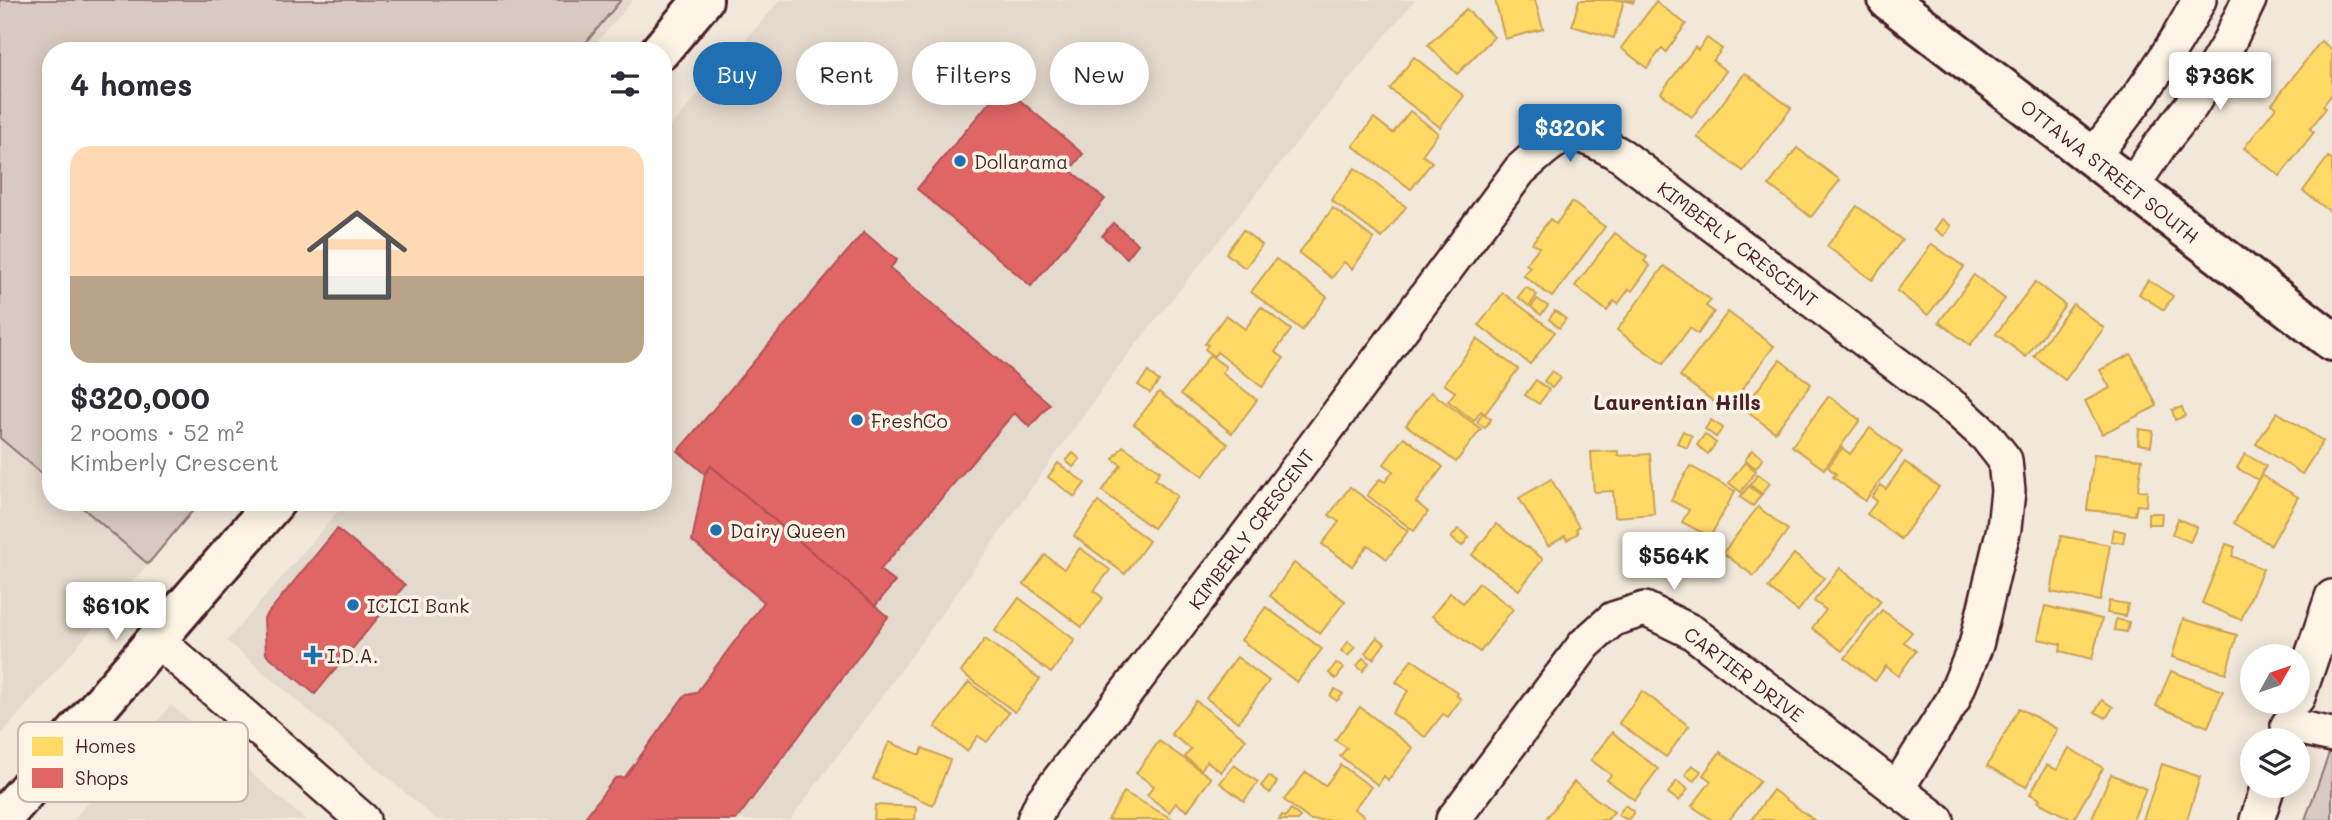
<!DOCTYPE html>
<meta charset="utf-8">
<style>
body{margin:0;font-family:Mali,sans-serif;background:#f2f2f3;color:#2b2b33;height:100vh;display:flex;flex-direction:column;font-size:26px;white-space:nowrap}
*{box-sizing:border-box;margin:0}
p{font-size:23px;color:#7c7c81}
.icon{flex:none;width:38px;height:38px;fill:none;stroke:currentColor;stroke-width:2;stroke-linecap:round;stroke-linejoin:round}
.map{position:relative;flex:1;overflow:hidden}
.drawer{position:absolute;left:42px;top:42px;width:630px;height:469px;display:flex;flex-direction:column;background:#fff;border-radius:28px;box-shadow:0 4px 18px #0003}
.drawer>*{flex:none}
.top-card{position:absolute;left:693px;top:42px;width:665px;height:63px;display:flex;gap:14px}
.needle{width:46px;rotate:50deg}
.buttons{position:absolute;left:2240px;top:644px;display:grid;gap:14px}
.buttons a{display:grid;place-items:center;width:70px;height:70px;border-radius:50%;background:#fff;box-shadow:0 4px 18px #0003;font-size:35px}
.price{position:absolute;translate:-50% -60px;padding:0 16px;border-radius:7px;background:#fff;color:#222;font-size:23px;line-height:46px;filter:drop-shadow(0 2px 4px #0008)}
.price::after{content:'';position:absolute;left:50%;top:42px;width:21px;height:16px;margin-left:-10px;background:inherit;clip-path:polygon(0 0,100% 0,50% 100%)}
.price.current{background:#1f6fb2;color:#fff}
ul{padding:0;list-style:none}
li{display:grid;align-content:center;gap:14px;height:371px;padding:0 28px}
li span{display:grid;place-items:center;height:217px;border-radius:21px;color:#555}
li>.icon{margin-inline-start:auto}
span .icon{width:126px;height:126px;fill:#fffc;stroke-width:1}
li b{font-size:30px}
h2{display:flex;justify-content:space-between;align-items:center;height:84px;padding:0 28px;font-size:30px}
.chip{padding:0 24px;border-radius:32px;background:#fff;box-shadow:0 4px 18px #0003;font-size:24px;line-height:63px}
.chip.current{background:#1f6fb2;color:#fff}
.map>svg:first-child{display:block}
.built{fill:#e4d9cd}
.green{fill:#d8cac0;stroke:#917476;stroke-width:2}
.homes{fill:#ffd966;stroke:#c9a154;stroke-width:2}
.shops{fill:#e06666;stroke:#b35154;stroke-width:2}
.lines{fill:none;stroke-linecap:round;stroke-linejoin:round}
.minor-casing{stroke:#4a1f2b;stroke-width:38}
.secondary-casing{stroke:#4a1f2b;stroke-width:44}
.minor{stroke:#fcf5e5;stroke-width:33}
.secondary{stroke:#fcf5e5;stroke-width:38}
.poi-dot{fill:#1f6fb2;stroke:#fcf5e5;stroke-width:2.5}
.labels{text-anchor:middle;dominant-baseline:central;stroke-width:7;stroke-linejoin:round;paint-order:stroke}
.poi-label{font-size:19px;fill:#4a1f2b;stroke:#fcf5e5;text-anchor:start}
.street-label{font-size:19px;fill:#4a1f2b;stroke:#fcf5e5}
.neighbourhood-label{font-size:21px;font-weight:bold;fill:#4a1f2b;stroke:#fcf5e5}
.key{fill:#fcf5e5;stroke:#c7b5ad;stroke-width:2}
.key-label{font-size:19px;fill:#4a1f2b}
</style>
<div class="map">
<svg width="2332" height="820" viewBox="0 0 2332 820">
<rect width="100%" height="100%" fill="#f1e8da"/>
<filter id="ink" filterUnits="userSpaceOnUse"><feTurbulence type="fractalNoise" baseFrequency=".0143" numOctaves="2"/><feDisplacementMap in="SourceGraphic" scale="14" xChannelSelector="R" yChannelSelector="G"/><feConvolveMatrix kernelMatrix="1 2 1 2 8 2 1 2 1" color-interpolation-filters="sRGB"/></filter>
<g filter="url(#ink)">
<g class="built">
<polygon points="0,0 633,0 589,51 51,51 51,502 201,502 0,736"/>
<polygon points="780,0 1415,0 1302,136 1119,366 910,658 790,820 437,820 227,641 346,502 663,502 663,135"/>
<polygon points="171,705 306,820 73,820"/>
</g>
<g class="green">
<polygon points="0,0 621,0 579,51 51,51 51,481 0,438"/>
<polygon points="76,502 200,502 148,564"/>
<polygon points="2332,745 2332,820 2305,820"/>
</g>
<g class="homes">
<polygon points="1495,0 1535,0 1543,29 1505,39"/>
<polygon points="1579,0 1634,0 1633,3 1624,0 1614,38 1572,26"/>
<polygon points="1656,2 1686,24 1666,52 1662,48 1647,68 1621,48"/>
<polygon points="1466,9 1494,37 1457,74 1428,45"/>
<polygon points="1707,38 1722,49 1713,61 1726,71 1692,117 1661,93 1695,47 1698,50"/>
<polygon points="2321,41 2332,50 2332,94 2323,106 2326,108 2310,129 2314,132 2280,176 2244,148 2276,107 2272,104"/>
<polygon points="1414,57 1464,96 1440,127 1390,89"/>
<polygon points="1745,73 1791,108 1743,171 1697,137"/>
<polygon points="1410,111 1438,133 1422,155 1432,162 1411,189 1353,146 1374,118 1393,133"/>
<polygon points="1797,148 1840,180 1811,217 1769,185"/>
<polygon points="2328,157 2332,159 2332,213 2303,191"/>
<polygon points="1355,168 1406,207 1382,238 1331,200"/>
<polygon points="1572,202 1605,227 1552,297 1523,275 1530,267 1526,264 1539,247 1532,243 1550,219 1556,224"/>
<polygon points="1857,206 1902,240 1872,280 1827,246"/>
<polygon points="1333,208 1374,239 1352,269 1344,262 1332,278 1299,253"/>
<polygon points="1942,219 1951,226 1944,236 1935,229"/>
<polygon points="1243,230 1262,245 1245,268 1226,253"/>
<polygon points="1615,233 1647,257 1644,261 1650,266 1632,291 1629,289 1618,304 1614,301 1607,311 1575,286"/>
<polygon points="1932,244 1964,267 1928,315 1897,291"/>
<polygon points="1276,259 1327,297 1302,330 1251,292"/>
<polygon points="1664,266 1711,300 1706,306 1714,312 1698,334 1690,328 1663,364 1617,330"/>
<polygon points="1974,275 2005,299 1970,345 1939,322"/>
<polygon points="2148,280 2173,296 2164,310 2139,294"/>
<polygon points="2035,282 2065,305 2026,357 1996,334"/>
<polygon points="1526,287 1537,295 1529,306 1518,297"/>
<polygon points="1503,293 1555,332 1530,364 1479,325"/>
<polygon points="1537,299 1548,306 1541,315 1531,307"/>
<polygon points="2073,304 2104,328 2065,380 2034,356"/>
<polygon points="1261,307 1291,330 1275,352 1284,358 1262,387 1217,352 1214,356 1205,349 1208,345 1205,344 1226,315 1245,329"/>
<polygon points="1555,311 1566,319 1559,328 1549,319"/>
<polygon points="1728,312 1774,346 1726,411 1680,376"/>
<polygon points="1477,339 1518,369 1485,414 1481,411 1474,421 1448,401 1455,392 1444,384"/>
<polygon points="2131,354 2157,406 2102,434 2085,401 2110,388 2100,370"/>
<polygon points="1210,355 1226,367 1222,373 1257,400 1232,433 1181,394"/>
<polygon points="1780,360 1811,384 1775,432 1743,409"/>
<polygon points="1552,371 1560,378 1552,388 1544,381"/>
<polygon points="1148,372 1159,381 1150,393 1138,385"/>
<polygon points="1536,380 1549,390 1539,404 1525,395"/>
<polygon points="1159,392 1228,444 1203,476 1134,424"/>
<polygon points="1431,392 1481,429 1456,462 1406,425"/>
<polygon points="1829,396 1860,420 1824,469 1792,446"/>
<polygon points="2182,407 2185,416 2175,420 2172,410"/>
<polygon points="2277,412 2323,441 2302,474 2256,444"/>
<polygon points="1483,413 1491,419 1485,428 1477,422"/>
<polygon points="1711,420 1723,428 1716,437 1705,429"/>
<polygon points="1870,428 1902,452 1865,501 1833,477 1836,474 1828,467 1842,448 1850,454"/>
<polygon points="2139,429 2153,431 2151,446 2138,444"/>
<polygon points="1683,431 1692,436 1687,448 1677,443"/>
<polygon points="1705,434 1716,443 1708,454 1697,445"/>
<polygon points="1404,437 1443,467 1416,502 1428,512 1414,531 1367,495 1380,479 1385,482 1393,471 1384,464"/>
<polygon points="1123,446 1160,471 1155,479 1177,496 1153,528 1102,491 1121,465 1113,459"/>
<polygon points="1752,450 1763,458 1756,468 1745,460"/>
<polygon points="1618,451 1618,456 1650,454 1654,514 1615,517 1613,491 1594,492 1591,452"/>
<polygon points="1073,453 1080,459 1073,467 1066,461"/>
<polygon points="2094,454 2142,459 2138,490 2147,491 2146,506 2137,505 2135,515 2087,510"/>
<polygon points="2245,454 2266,466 2258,480 2237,468"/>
<polygon points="1745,462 1756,471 1741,492 1729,483"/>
<polygon points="1905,462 1939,487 1901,539 1867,514 1877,501 1872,497 1881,485 1886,489"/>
<polygon points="1058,463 1085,483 1075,497 1048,477"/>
<polygon points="1690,466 1735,491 1710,537 1682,522 1689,510 1671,500"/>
<polygon points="1758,474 1770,483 1762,494 1750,485"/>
<polygon points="2261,475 2298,497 2271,545 2234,523"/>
<polygon points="1551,479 1579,527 1576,529 1578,533 1567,540 1565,536 1548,546 1519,498"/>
<polygon points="1749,486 1761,495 1753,506 1740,497"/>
<polygon points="1350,487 1408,531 1387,559 1368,545 1352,566 1322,544 1339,522 1329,515"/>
<polygon points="1098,502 1149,541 1125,574 1074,536"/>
<polygon points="1758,507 1788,530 1754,576 1723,553"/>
<polygon points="2148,513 2162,513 2161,524 2148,524"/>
<polygon points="2178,519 2197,527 2190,542 2172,534"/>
<polygon points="1496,524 1543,559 1519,590 1472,555"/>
<polygon points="1458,529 1469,537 1462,546 1451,538"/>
<polygon points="2113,529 2125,532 2123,543 2111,541"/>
<polygon points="2061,536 2110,545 2100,601 2051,592"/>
<polygon points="2226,544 2235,547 2232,556 2263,569 2241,620 2202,603"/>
<polygon points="1080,548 1110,570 1094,591 1103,598 1082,627 1024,584 1045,555 1064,569"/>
<polygon points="1794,554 1824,578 1798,611 1768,588"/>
<polygon points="1294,563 1345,601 1320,634 1270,596"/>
<polygon points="1840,568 1881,601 1842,651 1812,628 1826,610 1814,601"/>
<polygon points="1479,583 1513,609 1480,652 1432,616 1450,593 1463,603"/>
<polygon points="1019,598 1075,640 1051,673 995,631"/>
<polygon points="2109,601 2128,604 2125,616 2107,613"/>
<polygon points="2045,606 2102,619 2092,659 2060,651 2061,644 2038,639"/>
<polygon points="1266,607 1322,649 1297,682 1241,640"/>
<polygon points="1882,610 1912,632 1904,642 1916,651 1898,676 1886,666 1875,681 1845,658"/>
<polygon points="2116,619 2129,622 2127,632 2114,630"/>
<polygon points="2183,619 2237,635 2226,673 2172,657"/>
<polygon points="1377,637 1385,643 1373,659 1365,653"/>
<polygon points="985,639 1040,679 1015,712 961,672"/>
<polygon points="1348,642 1355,647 1348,656 1341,651"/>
<polygon points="1237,657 1269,681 1238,722 1206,698"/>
<polygon points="1363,658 1369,663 1363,671 1357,666"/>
<polygon points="1412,659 1458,693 1456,695 1461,699 1448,717 1443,714 1425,737 1392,713 1408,691 1396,682"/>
<polygon points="1336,663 1344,668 1336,679 1329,673"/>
<polygon points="2171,671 2223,691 2208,727 2156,706"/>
<polygon points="969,682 1009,713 987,742 978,736 967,751 935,727"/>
<polygon points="1335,689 1343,694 1337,701 1330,696"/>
<polygon points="1642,691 1689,726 1666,757 1619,723"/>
<polygon points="2102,700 2113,707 2106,718 2095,712"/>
<polygon points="1196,701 1246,739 1221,772 1207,761 1201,770 1185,757 1191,749 1171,734"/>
<polygon points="1360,707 1413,748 1388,780 1384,776 1378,785 1340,756 1347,748 1335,740"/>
<polygon points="2019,708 2057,729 2026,787 1987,766"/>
<polygon points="1612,732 1658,769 1635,800 1607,780 1611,775 1591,760"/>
<polygon points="1159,741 1211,778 1187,811 1176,803 1169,812 1147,795 1154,786 1136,773"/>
<polygon points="889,742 920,755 923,748 950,760 933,805 873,779"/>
<polygon points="2069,748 2103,768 2073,820 2038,802 2040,799 2030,794 2047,765 2057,770"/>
<polygon points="1720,752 1760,781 1729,820 1712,820 1692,806 1711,781 1703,775"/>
<polygon points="2162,764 2200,777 2187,820 2143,820"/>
<polygon points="1234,765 1258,782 1244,801 1220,783"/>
<polygon points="1341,765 1371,787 1354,809 1364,816 1360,820 1310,820 1284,800 1306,772 1325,786"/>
<polygon points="1692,765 1701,771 1694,781 1685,775"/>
<polygon points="2111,774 2146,789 2133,820 2091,820"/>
<polygon points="1269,776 1277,782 1270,793 1261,786"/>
<polygon points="1677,781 1688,789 1679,801 1668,793"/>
<polygon points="1574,782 1614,812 1607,820 1545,820"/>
<polygon points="1773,790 1814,820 1751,820"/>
<polygon points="1124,792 1174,820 1108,820"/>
<polygon points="875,805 916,807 915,820 874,820"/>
<polygon points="1625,805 1634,812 1628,820 1618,815"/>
<polygon points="1291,809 1300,817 1298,820 1279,820 1282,815 1285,817"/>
</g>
<g class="shops">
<polygon points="1003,86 1083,154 1070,170 1105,199 1031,286 917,189"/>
<polygon points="1113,223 1138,244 1127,258 1102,236"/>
<polygon points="864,232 897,260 890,268 1050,404 1030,427 1014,413 880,570 895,582 875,606 711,466 705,474 678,451"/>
<polygon points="711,466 888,617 736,820 583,820 615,778 625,777 685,695 696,693 764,602 692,541 705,474"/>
<polygon points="337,529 405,585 315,694 266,654 264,618"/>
</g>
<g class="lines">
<defs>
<g id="minor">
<path d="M 2092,157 C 2132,107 2170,57 2199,0"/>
<polyline points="2131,188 2160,145 2191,106 2227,46 2249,0"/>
<polyline points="157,640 363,820"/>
<polyline points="2298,697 2332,597"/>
<polyline points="2288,725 2332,735"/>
<path d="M 1034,820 L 1042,802 L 1256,524 L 1520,170 C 1565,130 1568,124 1622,156 L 1957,410 L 1986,436 L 2005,460 L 2008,491 L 2004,528 L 1976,645 L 1953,700 L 1896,790"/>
<polyline points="1453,820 1585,644 1613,619 1645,609 1692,632 1937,820"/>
<polyline points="2257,820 2268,786"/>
</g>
<g id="secondary">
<polyline points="1888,0 2332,341"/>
<polyline points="660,51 703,0"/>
<polyline points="1,820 275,502"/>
</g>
</defs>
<use href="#minor" class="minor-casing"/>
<use href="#secondary" class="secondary-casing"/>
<use href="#minor" class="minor"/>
<use href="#secondary" class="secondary"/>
</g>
</g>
<g class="poi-dot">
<circle cx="960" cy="161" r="7"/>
<circle cx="857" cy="420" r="7"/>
<circle cx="716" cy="530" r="7"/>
<circle cx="353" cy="605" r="7"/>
<path d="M309.5 644.5h7v7h7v7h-7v7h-7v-7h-7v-7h7z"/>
</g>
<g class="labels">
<g class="poi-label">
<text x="974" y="161">Dollarama</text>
<text x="871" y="420">FreshCo</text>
<text x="730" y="530">Dairy Queen</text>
<text x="367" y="605">ICICI Bank</text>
<text x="327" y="655">I.D.A.</text>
</g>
<g class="street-label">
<text transform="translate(2110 171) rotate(38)">OTTAWA STREET SOUTH</text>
<text transform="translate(1738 244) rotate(37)">KIMBERLY CRESCENT</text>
<text transform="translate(1251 529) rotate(-53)">KIMBERLY CRESCENT</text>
<text transform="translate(1744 674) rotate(37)">CARTIER DRIVE</text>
</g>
<g class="neighbourhood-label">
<text x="1677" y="401">Laurentian Hills</text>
</g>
</g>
<rect x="18" y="722" width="230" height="80" rx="10" class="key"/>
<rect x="32" y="737" width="31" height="19" fill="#ffd966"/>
<rect x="32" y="768" width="31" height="20" fill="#e06666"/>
<g class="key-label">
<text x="75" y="753">Homes</text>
<text x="75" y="785">Shops</text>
</g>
</svg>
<div class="buttons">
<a><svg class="needle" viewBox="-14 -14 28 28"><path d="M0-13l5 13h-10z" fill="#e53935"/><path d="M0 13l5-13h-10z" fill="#7c7c81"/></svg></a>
<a><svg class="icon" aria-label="layers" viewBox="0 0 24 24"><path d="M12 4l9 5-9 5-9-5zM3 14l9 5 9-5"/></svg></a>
</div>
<b class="price" style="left:2220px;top:112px">$736K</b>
<b class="price current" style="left:1570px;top:164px">$320K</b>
<b class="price" style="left:1674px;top:592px">$564K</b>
<b class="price" style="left:116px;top:642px">$610K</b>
<div class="top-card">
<a class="chip current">Buy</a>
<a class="chip">Rent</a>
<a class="chip">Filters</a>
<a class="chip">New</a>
</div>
<section class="drawer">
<h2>4 homes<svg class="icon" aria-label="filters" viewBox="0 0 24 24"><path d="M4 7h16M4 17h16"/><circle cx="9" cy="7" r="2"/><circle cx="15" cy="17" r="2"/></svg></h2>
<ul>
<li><span style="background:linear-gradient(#ffd9b3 60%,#b9a48a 0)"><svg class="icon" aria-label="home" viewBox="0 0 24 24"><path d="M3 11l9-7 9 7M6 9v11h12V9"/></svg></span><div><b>$320,000</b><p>2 rooms · 52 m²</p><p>Kimberly Crescent</p></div></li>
</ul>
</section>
</div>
